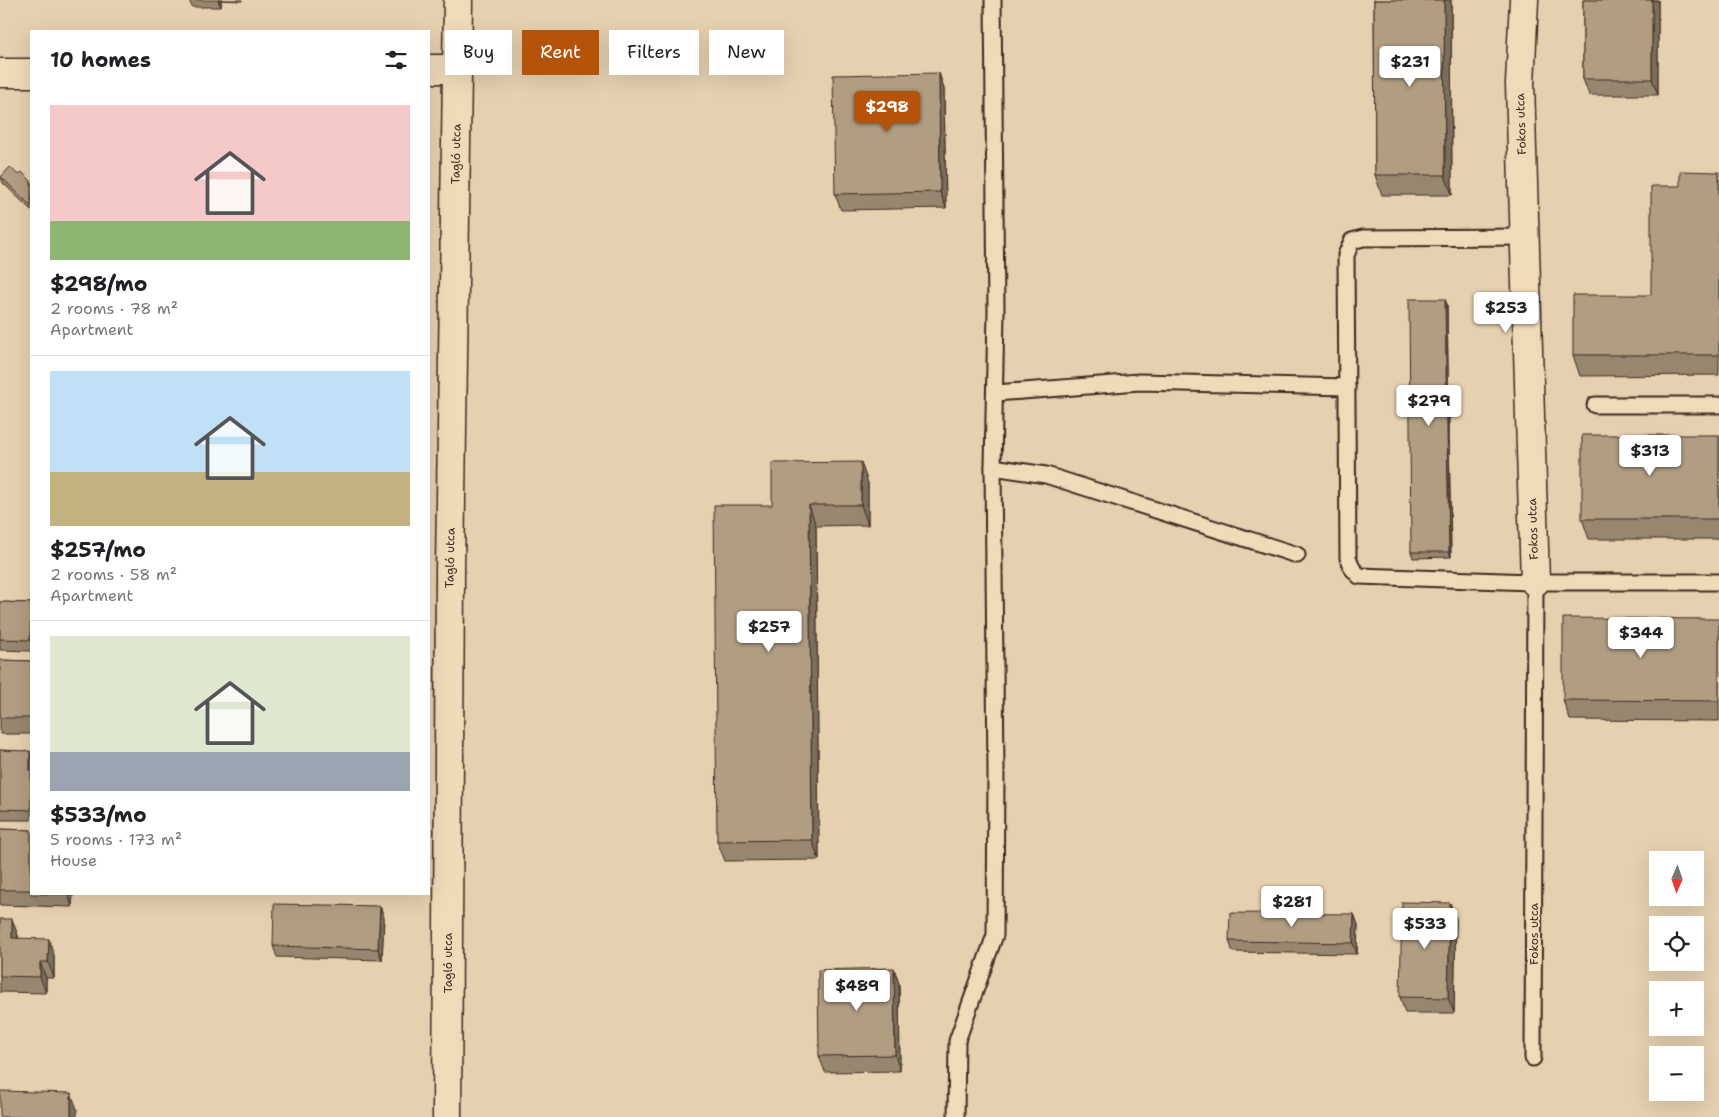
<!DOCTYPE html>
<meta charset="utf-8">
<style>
body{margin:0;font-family:"Shantell Sans",sans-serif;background:#f2f2f2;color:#202124;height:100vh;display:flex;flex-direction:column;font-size:19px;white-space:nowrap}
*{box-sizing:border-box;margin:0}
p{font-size:16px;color:#757577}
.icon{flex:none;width:28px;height:28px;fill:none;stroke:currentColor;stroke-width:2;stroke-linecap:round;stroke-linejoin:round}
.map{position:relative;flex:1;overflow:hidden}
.details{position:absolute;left:30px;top:30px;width:400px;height:865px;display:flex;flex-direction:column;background:#fff;border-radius:0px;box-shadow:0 5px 20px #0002}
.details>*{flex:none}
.top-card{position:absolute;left:445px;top:30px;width:475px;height:45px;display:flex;gap:10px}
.needle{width:32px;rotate:182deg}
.tools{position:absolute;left:1649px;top:851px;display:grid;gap:10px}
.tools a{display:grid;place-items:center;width:55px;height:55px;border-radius:0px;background:#fff;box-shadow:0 5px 20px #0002;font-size:25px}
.price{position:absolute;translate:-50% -42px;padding:0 11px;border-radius:5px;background:#fff;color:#222;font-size:16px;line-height:32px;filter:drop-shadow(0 1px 2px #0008)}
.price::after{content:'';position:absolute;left:50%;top:30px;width:15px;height:11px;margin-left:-8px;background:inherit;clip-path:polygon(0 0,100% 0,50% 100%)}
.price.current{background:#b45309;color:#fff}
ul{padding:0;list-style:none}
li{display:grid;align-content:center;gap:10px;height:265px;padding:0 20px}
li+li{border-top:1px solid #e0e0e0}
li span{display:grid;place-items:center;height:155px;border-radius:0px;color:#555}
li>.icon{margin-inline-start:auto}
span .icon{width:90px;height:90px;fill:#fffc;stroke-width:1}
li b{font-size:21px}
h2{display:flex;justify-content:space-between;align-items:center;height:60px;padding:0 20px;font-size:21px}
.tag{padding:0 18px;border-radius:0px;background:#fff;box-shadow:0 5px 20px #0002;font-size:18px;line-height:45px}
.tag.current{background:#b45309;color:#fff}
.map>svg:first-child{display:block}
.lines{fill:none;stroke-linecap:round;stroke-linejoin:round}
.service-casing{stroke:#3b2a1e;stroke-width:19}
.minor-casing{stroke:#3b2a1e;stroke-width:31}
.service{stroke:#f0dbb9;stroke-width:15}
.minor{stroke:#f0dbb9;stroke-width:28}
.wall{fill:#988770;stroke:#3b2a1e}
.shaded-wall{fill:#7c6e5b;stroke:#3b2a1e}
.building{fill:#b19d82;stroke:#3b2a1e}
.labels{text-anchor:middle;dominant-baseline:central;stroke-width:4;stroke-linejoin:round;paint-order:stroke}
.street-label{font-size:12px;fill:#3b2a1e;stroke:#f0dbb9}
</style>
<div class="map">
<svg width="1719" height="1117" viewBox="0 0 1719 1117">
<rect width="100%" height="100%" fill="#e5d0b0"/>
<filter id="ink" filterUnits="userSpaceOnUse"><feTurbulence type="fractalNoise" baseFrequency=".02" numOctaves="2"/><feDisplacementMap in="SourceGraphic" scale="10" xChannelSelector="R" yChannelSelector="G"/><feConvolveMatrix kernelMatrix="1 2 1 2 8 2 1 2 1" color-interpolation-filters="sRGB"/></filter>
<g filter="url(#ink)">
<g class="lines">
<defs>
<g id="service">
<polyline points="1525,237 1363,238 1352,241 1346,255 1348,558 1352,568 1359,576 1535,582 1719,582"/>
<polyline points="996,393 1139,382 1347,387"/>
<polyline points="1595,405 1719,405"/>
<polyline points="993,467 1046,475 1297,555"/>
<polyline points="1533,1058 1535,582"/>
<polyline points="956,1117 957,1041 995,935 996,771 993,467 996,312 993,0"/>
</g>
<g id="minor">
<polyline points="1524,0 1520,84 1535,582"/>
<polyline points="429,69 457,69"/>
<polyline points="0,73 31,73"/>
<polyline points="447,1117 450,571 458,0"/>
</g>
</defs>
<use href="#service" class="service-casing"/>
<use href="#minor" class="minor-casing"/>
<use href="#service" class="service"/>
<use href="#minor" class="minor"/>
</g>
<g class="wall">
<polygon points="189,0 242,0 242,1 221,0 221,7 192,7"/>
<polygon points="1374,0 1451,0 1452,195 1382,195 1375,175"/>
<polygon points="1583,0 1658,0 1658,95 1589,95 1583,79"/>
<polygon points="939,73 944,89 946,208 841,210 835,194"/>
<polygon points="1719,172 1719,375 1580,376 1573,355 1651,295 1680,186"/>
<polygon points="1,177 31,181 31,210 3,183"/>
<polygon points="1447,304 1451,557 1413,558 1411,552"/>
<polygon points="1719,435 1719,539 1589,539 1582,519"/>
<polygon points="868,483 868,525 816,526 819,860 725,861 717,841 772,505"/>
<polygon points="0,602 31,603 31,651 0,650"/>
<polygon points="1719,619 1719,721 1570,720 1563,700"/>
<polygon points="0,660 31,661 31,734 0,734"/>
<polygon points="0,750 31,754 31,820 0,820"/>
<polygon points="0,829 31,830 31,894 73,894 72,907 0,905"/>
<polygon points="1450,903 1456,919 1454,1013 1405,1013 1400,997"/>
<polygon points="1354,914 1358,925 1357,954 1233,952 1229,941"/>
<polygon points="384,917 382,960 277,957 273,946"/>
<polygon points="0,919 18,935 18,938 54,955 54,978 46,978 46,993 0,992"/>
<polygon points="894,968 899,984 900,1071 825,1072 819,1056"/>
</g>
<g class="shaded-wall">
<polygon points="218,0 221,0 221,7"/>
<polygon points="1444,0 1451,0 1452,195 1445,175"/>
<polygon points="1652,0 1658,0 1658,95 1652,79"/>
<polygon points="939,73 944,89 946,208 940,192"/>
<polygon points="1445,299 1447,304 1451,557 1449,552"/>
<polygon points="861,462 868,483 868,525 861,505"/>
<polygon points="809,505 816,526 819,860 812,840"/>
<polygon points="31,603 31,643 30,640"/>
<polygon points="30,751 31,754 31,775 30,771"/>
<polygon points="68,894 73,894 72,907"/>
<polygon points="1450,903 1456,919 1454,1013 1448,998"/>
<polygon points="380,906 384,917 382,960 378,949"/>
<polygon points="1354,914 1358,925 1357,954 1353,943"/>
<polygon points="12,919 18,935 17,954 12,938"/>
<polygon points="49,939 54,955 54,978 48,962"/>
<polygon points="40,962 46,978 46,993 40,977"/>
<polygon points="894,968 899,984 900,1071 895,1055"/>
<polygon points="71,1093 77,1109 77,1117 71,1117"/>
</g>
<g class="building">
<polygon points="1374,0 1444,0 1445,175 1375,175"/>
<rect x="1583" y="0" width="69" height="79"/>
<polygon points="939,73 940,192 835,194 833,75"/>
<polygon points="10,167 18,175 22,172 31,181 31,206 1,177"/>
<polygon points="1680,171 1719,172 1719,355 1573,355 1573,295 1651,295 1651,186 1680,186"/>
<polygon points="1409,299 1445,299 1449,552 1411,552"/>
<rect x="1582" y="435" width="137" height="84"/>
<polygon points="861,462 861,505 809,505 812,840 717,841 714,505 772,505 772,463"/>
<polygon points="0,602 31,603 30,640 0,639"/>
<polygon points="1563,618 1719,619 1719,701 1563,700"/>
<polygon points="0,660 31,661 31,718 0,718"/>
<polygon points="0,750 30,751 30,771 31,771 31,810 0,809"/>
<polygon points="0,829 31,830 31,890 0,890"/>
<polygon points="1402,902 1450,903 1448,998 1400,997"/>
<polygon points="274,904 380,906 378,949 273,946"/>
<polygon points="1230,913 1354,914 1353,943 1229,941"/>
<polygon points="0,919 12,919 12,938 49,939 48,962 40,962 40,977 0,976"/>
<polygon points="894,968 895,1055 819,1056 818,970"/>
<polygon points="0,1091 71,1093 71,1117 0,1117"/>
</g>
</g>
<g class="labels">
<g class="street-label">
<text transform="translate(1521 124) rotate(-92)">Fokos utca</text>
<text transform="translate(456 154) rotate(-89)">Tagló utca</text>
<text transform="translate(1533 529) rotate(-92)">Fokos utca</text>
<text transform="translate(450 558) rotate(-89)">Tagló utca</text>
<text transform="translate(1534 934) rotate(-90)">Fokos utca</text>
<text transform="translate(448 963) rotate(-90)">Tagló utca</text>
</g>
</g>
</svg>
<div class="tools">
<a><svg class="needle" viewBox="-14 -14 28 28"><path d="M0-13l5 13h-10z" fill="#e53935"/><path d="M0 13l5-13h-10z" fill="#757577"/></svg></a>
<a><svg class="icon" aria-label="locate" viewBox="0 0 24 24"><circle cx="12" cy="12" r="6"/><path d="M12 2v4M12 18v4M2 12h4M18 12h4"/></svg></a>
<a>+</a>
<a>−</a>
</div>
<b class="price" style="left:1410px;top:88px">$231</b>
<b class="price current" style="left:887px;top:133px">$298</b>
<b class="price" style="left:1506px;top:334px">$253</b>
<b class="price" style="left:1429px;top:427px">$279</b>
<b class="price" style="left:1650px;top:477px">$313</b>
<b class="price" style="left:769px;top:653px">$257</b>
<b class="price" style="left:1641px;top:659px">$344</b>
<b class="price" style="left:1292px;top:928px">$281</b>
<b class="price" style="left:1425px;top:950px">$533</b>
<b class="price" style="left:857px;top:1012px">$489</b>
<div class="top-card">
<a class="tag">Buy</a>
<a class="tag current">Rent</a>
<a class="tag">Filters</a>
<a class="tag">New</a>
</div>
<section class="details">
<h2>10 homes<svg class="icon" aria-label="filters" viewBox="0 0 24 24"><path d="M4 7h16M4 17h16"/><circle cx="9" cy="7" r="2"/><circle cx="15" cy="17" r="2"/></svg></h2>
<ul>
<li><span style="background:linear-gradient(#f6c9c9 75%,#8fb573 0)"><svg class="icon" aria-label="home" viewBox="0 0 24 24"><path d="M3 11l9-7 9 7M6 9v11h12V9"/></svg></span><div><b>$298/mo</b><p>2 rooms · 78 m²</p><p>Apartment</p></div></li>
<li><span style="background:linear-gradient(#bfe0f5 65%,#c2b280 0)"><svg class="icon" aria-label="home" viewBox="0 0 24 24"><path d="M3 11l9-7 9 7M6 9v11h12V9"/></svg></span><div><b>$257/mo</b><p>2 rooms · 58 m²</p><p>Apartment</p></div></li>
<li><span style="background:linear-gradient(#dfe7d0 75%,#9aa5b1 0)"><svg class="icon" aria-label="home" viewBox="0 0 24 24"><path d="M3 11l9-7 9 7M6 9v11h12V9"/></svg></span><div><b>$533/mo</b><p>5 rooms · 173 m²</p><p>House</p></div></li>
</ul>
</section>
</div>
